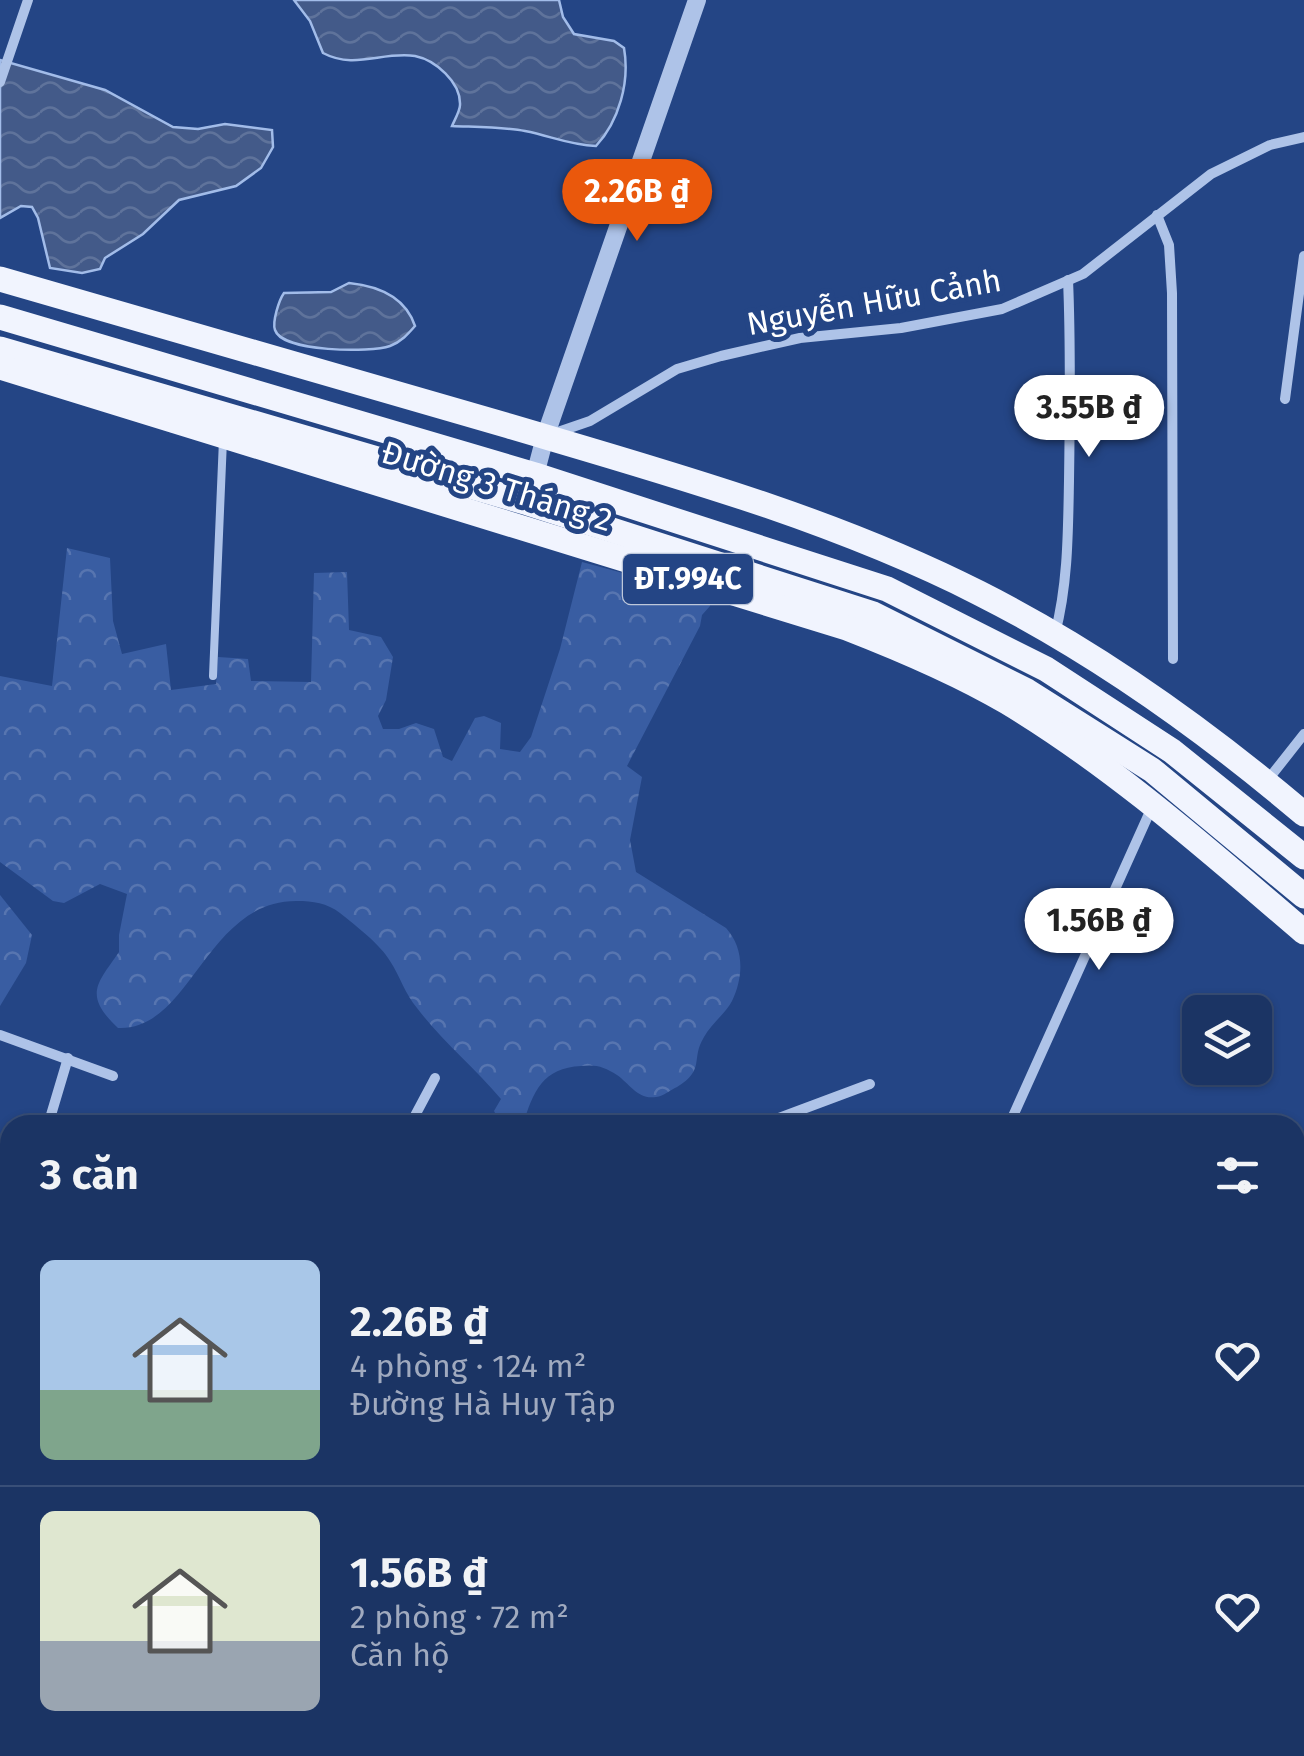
<!DOCTYPE html>
<html lang="vi">
<meta charset="utf-8">
<style>
body{margin:0;font-family:"Fira Sans",sans-serif;background:#283f6d;color:#f1f3f6;height:100vh;display:flex;flex-direction:column;font-size:38px;white-space:nowrap}
*{box-sizing:border-box;margin:0}
p{font-size:32px;color:#a0aabf}
.icon{flex:none;width:55px;height:55px;fill:none;stroke:currentColor;stroke-width:2;stroke-linecap:round;stroke-linejoin:round}
.map{position:relative;flex:1;overflow:hidden}
.details{position:absolute;left:0px;top:1115px;width:1305px;height:642px;display:flex;flex-direction:column;background:#1b3464;border-radius:30px 30px 0 0;box-shadow:0 2px 8px #0004,0 0 0 2px #394f78}
.details>*{flex:none}
.tools{position:absolute;left:1182px;top:995px;display:grid;gap:20px}
.tools a{display:grid;place-items:center;width:90px;height:90px;border-radius:15px;background:#1b3464;box-shadow:0 2px 8px #0004,0 0 0 2px #394f78;font-size:50px}
.price{position:absolute;translate:-50% -85px;padding:0 22px;border-radius:35px;background:#fff;color:#222;font-size:32px;line-height:65px;filter:drop-shadow(0 2px 5px #0008)}
.price::after{content:'';position:absolute;left:50%;top:60px;width:30px;height:22px;margin-left:-15px;background:inherit;clip-path:polygon(0 0,100% 0,50% 100%)}
.price.current{background:#ea580c;color:#fff}
ul{padding:0;list-style:none}
li{display:flex;align-items:center;gap:30px;height:250px;padding:0 40px}
li+li{border-top:2px solid #394f78}
li span{display:grid;place-items:center;flex:none;width:280px;height:200px;border-radius:15px;color:#555}
li>.icon{margin-inline-start:auto}
span .icon{width:120px;height:120px;fill:#fffc;stroke-width:1}
li b{font-size:42px}
h2{display:flex;justify-content:space-between;align-items:center;height:120px;padding:0 40px;font-size:42px}
.map>svg:first-child{display:block}
.forest{fill:url(#forest-crowns)}
.water{fill:url(#water-waves);stroke:#a2bce9;stroke-width:2.5}
.lines{fill:none;stroke-linecap:round;stroke-linejoin:round}
.canal{stroke:#435a89;stroke-width:18}
.service{stroke:#aec3e8;stroke-width:8}
.minor{stroke:#aec3e8;stroke-width:10}
.tertiary{stroke:#aec3e8;stroke-width:18}
.primary{stroke:#f1f4fe;stroke-width:25}
.labels{text-anchor:middle;dominant-baseline:central;stroke-width:10;stroke-linejoin:round;paint-order:stroke}
.shield{fill:#244585;stroke:#bdc7da;stroke-width:2.5}
.shield-label{font-size:30px;font-weight:bold;fill:#fff}
.street-label{font-size:32px;fill:#fff;stroke:#244585}
</style>
<div class="map">
<svg width="1304" height="1756" viewBox="0 0 1304 1756">
<defs>
<pattern id="forest-crowns" width="20" height="18" patternUnits="userSpaceOnUse" patternTransform="scale(2.5)"><rect width="20" height="18" fill="#395da2"/><path d="M2 6a3 3 0 1 1 6 0M12 15a3 3 0 1 1 6 0" fill="none" stroke="#5775b0"/></pattern>
<pattern id="water-waves" width="16" height="10" patternUnits="userSpaceOnUse" patternTransform="scale(2.5)"><rect width="16" height="10" fill="#435a89"/><path d="M0 5q4-4 8 0t8 0" fill="none" stroke="#5f739b"/></pattern>
</defs>
<rect width="100%" height="100%" fill="#244585"/>
<g class="forest">
<path d="M 67,548 L 110,558 L 113,621 L 122,654 L 166,644 L 171,690 L 216,684 L 218,657 L 248,659 L 251,681 L 311,682 L 314,573 L 347,572 L 349,630 L 381,637 L 393,657 L 386,700 L 378,716 L 383,729 L 399,729 L 416,723 L 434,729 L 443,757 L 452,761 L 475,718 L 484,716 L 501,723 L 500,749 L 520,752 L 531,737 L 560,649 L 582,562 L 708,596 L 710,606 L 702,615 L 700,626 L 627,766 L 642,777 L 630,840 L 636,872 L 726,928 C 744,948 744,976 732,1001 C 726,1013 711,1024 704,1037 C 690,1060 706,1069 677,1087 C 670,1090 664,1096 656,1097 C 638,1100 630,1084 617,1075 C 605,1067 596,1064 581,1066 C 543,1068 533,1091 523,1125 L 502,1125 L 494,1111 L 501,1099 C 474,1067 442,1041 417,1008 C 405,994 400,976 390,961 C 380,944 356,926 340,913 C 327,903 313,901 297,901 C 206,900 191,1031 118,1028 C 83,995 97,984 119,952 L 119,935 L 127,894 L 100,884 L 64,903 L 53,901 L 0,862 L 0,676 L 52,686 Z"/>
<polygon points="0,895 32,935 26,963 0,1006"/>
</g>
<g class="water">
<path d="M 294,0 L 559,0 L 563,17 L 574,34 L 614,41 L 624,48 C 630,82 619,121 596,146 C 569,145 551,136 525,131 C 505,127 473,127 452,126 C 454,121 460,111 460,105 C 461,82 435,60 415,56 C 382,51 355,70 323,53 L 310,21 Z"/>
<polygon points="0,60 105,90 173,127 198,129 225,124 272,130 273,147 261,168 236,186 179,200 143,234 105,258 100,269 82,273 50,268 38,218 32,207 21,206 0,218"/>
<path d="M 349,283 C 378,286 405,296 415,326 C 408,334 401,342 390,346 C 371,353 282,352 275,330 C 272,322 279,300 284,293 L 331,292 Z"/>
</g>
<g class="lines">
<g class="canal">
<polyline points="0,1419 10,1423"/>
<polyline points="771,1748 791,1756"/>
</g>
<g class="service">
<polyline points="213,676 223,440"/>
<polyline points="0,1639 10,1644"/>
<polyline points="0,1685 10,1665"/>
<polyline points="526,1756 530,1753"/>
</g>
<g class="minor">
<polyline points="0,82 28,0"/>
<polyline points="1157,215 1169,245 1172,293 1173,659"/>
<polyline points="1285,399 1304,256"/>
<polyline points="555,433 590,421 677,369 721,356 800,338 901,328 1002,309 1083,274 1211,174 1270,145 1304,137"/>
<path d="M 1055,634 C 1068,584 1068,533 1069,481 C 1070,414 1071,347 1068,280"/>
<polyline points="1267,781 1304,734"/>
<polyline points="0,1035 113,1076"/>
<polyline points="48,1125 68,1058"/>
<polyline points="410,1125 435,1078"/>
<polyline points="771,1125 779,1118 870,1084"/>
<polyline points="1009,1125 1152,807"/>
<polyline points="0,1282 10,1249"/>
<polyline points="0,1393 10,1397"/>
<polyline points="1295,1447 1304,1452"/>
<polyline points="0,1458 10,1462"/>
<polyline points="0,1525 10,1504"/>
<polyline points="1295,1589 1304,1593"/>
<polyline points="1295,1737 1304,1741"/>
<polyline points="724,1748 747,1756"/>
<polyline points="855,1748 876,1756"/>
<polyline points="326,1756 330,1748"/>
</g>
<polyline class="tertiary" points="535,475 545,437 697,0"/>
<g class="primary">
<path d="M 0,279 C 170,328 339,377 509,426 C 668,473 831,518 979,593 C 1096,652 1205,730 1304,814"/>
<polyline points="0,317 535,475 887,589 1046,669 1172,751 1304,857"/>
<polyline points="0,349 528,503 873,614 1027,691 1152,770 1304,896"/>
<path d="M 0,367 L 847,628 C 901,649 956,672 1007,702 C 1115,767 1209,851 1304,932"/>
</g>
</g>
<g class="labels">
<rect class="shield" x="623" y="554" width="130" height="50" rx="8"/>
<g class="shield-label">
<text x="688" y="579">ĐT.994C</text>
</g>
<g class="street-label">
<text transform="translate(874 302) rotate(-10)">Nguyễn Hữu Cảnh</text>
<text transform="translate(497 486) rotate(17)">Đường 3 Tháng 2</text>
</g>
</g>
</svg>
<div class="tools">
<a><svg class="icon" aria-label="layers" viewBox="0 0 24 24"><path d="M12 4l9 5-9 5-9-5zM3 14l9 5 9-5"/></svg></a>
</div>
<b class="price current" style="left:637px;top:244px">2.26B ₫</b>
<b class="price" style="left:1089px;top:460px">3.55B ₫</b>
<b class="price" style="left:1099px;top:973px">1.56B ₫</b>
<section class="details">
<h2>3 căn<svg class="icon" aria-label="filters" viewBox="0 0 24 24"><path d="M4 7h16M4 17h16"/><circle cx="9" cy="7" r="2"/><circle cx="15" cy="17" r="2"/></svg></h2>
<ul>
<li><span style="background:linear-gradient(#a9c7e8 65%,#7fa58c 0)"><svg class="icon" aria-label="home" viewBox="0 0 24 24"><path d="M3 11l9-7 9 7M6 9v11h12V9"/></svg></span><div><b>2.26B ₫</b><p>4 phòng · 124 m²</p><p>Đường Hà Huy Tập</p></div><svg class="icon" aria-label="heart" viewBox="0 0 24 24"><path d="M12 20l-8-8c-3-5 5-10 8-4 3-6 11-1 8 4z"/></svg></li>
<li><span style="background:linear-gradient(#dfe7d0 65%,#9aa5b1 0)"><svg class="icon" aria-label="home" viewBox="0 0 24 24"><path d="M3 11l9-7 9 7M6 9v11h12V9"/></svg></span><div><b>1.56B ₫</b><p>2 phòng · 72 m²</p><p>Căn hộ</p></div><svg class="icon" aria-label="heart" viewBox="0 0 24 24"><path d="M12 20l-8-8c-3-5 5-10 8-4 3-6 11-1 8 4z"/></svg></li>
</ul>
</section>
</div>
